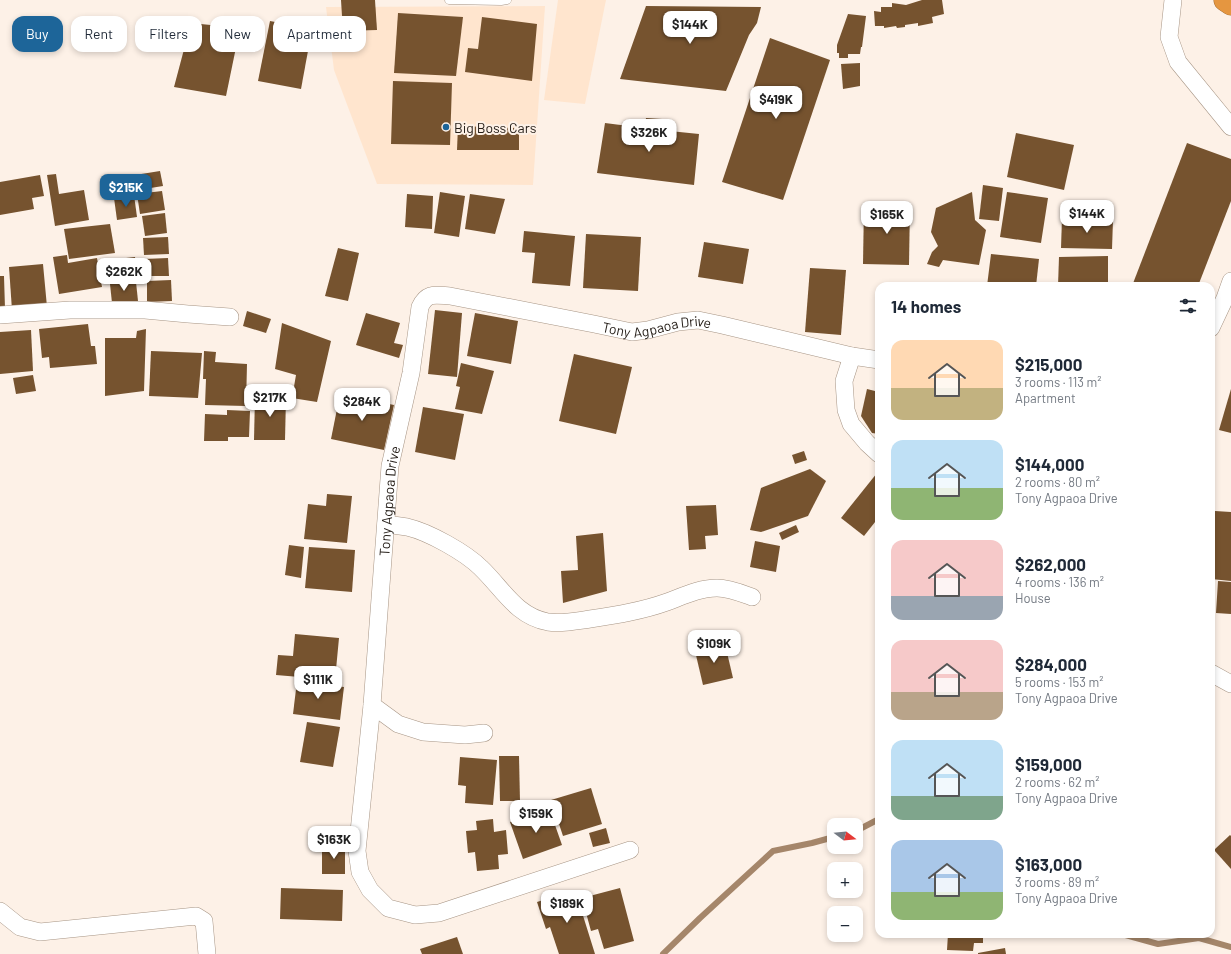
<!DOCTYPE html>
<meta charset="utf-8">
<style>
body{margin:0;font-family:Barlow,sans-serif;background:#f2f2f3;color:#1f2937;height:100vh;display:flex;flex-direction:column;font-size:15px;white-space:nowrap}
*{box-sizing:border-box;margin:0}
p{font-size:13px;color:#747a83}
.icon{flex:none;width:22px;height:22px;fill:none;stroke:currentColor;stroke-width:2;stroke-linecap:round;stroke-linejoin:round}
.map{position:relative;flex:1;overflow:hidden}
.drawer{position:absolute;left:875px;top:282px;width:340px;height:656px;display:flex;flex-direction:column;background:#fff;border-radius:12px;box-shadow:0 2px 6px #0003}
.drawer>*{flex:none}
.guide{position:absolute;left:12px;top:16px;width:380px;height:36px;display:flex;gap:8px}
.needle{width:26px;rotate:106deg}
.controls{position:absolute;left:827px;top:818px;display:grid;gap:8px}
.controls a{display:grid;place-items:center;width:36px;height:36px;border-radius:8px;background:#fff;box-shadow:0 2px 6px #0003;font-size:20px}
.price{position:absolute;translate:-50% -34px;padding:0 9px;border-radius:8px;background:#fff;color:#222;font-size:13px;line-height:26px;filter:drop-shadow(0 1px 2px #0008)}
.price::after{content:'';position:absolute;left:50%;top:24px;width:12px;height:9px;margin-left:-6px;background:inherit;clip-path:polygon(0 0,100% 0,50% 100%)}
.price.selected{background:#1d6599;color:#fff}
ul{padding:0;list-style:none}
li{display:flex;align-items:center;gap:12px;height:100px;padding:0 16px}
li span{display:grid;place-items:center;flex:none;width:112px;height:80px;border-radius:12px;color:#555}
li>.icon{margin-inline-start:auto}
span .icon{width:48px;height:48px;fill:#fffc;stroke-width:1}
li b{font-size:17px}
h2{display:flex;justify-content:space-between;align-items:center;height:48px;padding:0 16px;font-size:17px}
.chip{padding:0 14px;border-radius:12px;background:#fff;box-shadow:0 2px 6px #0003;font-size:14px;line-height:36px}
.chip.selected{background:#1d6599;color:#fff}
.map>svg:first-child{display:block}
.built{fill:#ffe5ce}
.lines{fill:none;stroke-linecap:round;stroke-linejoin:round}
.stream{stroke:#a5866a;stroke-width:6}
.building{fill:#76532f}
.lane-casing{stroke:#a79585;stroke-width:9}
.street-casing{stroke:#a79585;stroke-width:18}
.highway-casing{stroke:#a16b31;stroke-width:23}
.lane{stroke:#fff;stroke-width:8}
.street{stroke:#fff;stroke-width:17}
.highway{stroke:#e59640;stroke-width:22}
.poi-dot{fill:#1d6599;stroke:#fdf1e7;stroke-width:1.5}
.labels{text-anchor:middle;dominant-baseline:central;stroke-width:4;stroke-linejoin:round;paint-order:stroke}
.poi-label{font-size:14px;fill:#231c16;stroke:#fdf1e7;text-anchor:start}
.street-label{font-size:14px;fill:#231c16;stroke:#fdf1e7}
</style>
<div class="map">
<svg width="1231" height="954" viewBox="0 0 1231 954">
<rect width="100%" height="100%" fill="#fdf1e7"/>
<g class="built">
<polygon points="558,0 606,0 585,104 544,100"/>
<polygon points="545,6 533,185 377,184 334,70 326,7"/>
</g>
<g class="lines">
<g class="stream">
<polyline points="856,831 879,819"/>
<polyline points="1122,934 1158,944 1199,938 1231,947"/>
<polyline points="663,954 700,918 773,851 812,843 834,837"/>
</g>
</g>
<g class="building">
<polygon points="341,0 375,0 377,30 343,31"/>
<polygon points="922,0 942,0 944,14 932,17 933,23 918,26 918,23 905,25 905,27 897,28 896,26 884,28 884,26 875,26 874,11 881,12 881,7 892,7 892,3 906,5"/>
<polygon points="646,6 761,7 757,23 749,35 726,91 620,79"/>
<polygon points="398,13 463,17 456,76 394,73"/>
<polygon points="848,14 866,16 862,47 861,47 860,54 848,54 848,58 839,58 839,53 837,53 837,45"/>
<polygon points="482,17 537,24 532,81 465,72 468,48 478,49"/>
<polygon points="270,21 312,29 301,89 258,81"/>
<polygon points="191,23 240,28 226,96 174,87"/>
<polygon points="770,38 830,60 783,200 722,182"/>
<polygon points="860,63 860,86 843,89 841,64"/>
<polygon points="393,81 452,83 450,145 391,144"/>
<polygon points="646,118 662,119 660,130 699,134 694,185 597,173 605,123 644,128"/>
<polygon points="458,126 519,128 519,150 457,150"/>
<polygon points="1016,133 1074,145 1064,190 1007,177"/>
<polygon points="1187,143 1231,159 1231,201 1198,286 1132,286"/>
<polygon points="160,171 163,186 113,194 110,179"/>
<polygon points="56,174 59,194 84,190 89,220 55,226 47,175"/>
<polygon points="40,175 44,196 32,198 34,209 0,215 0,182"/>
<polygon points="983,185 1003,188 999,221 979,219"/>
<polygon points="162,191 165,210 140,214 137,194"/>
<polygon points="440,192 465,196 459,237 434,233"/>
<polygon points="972,192 975,220 986,230 979,265 943,260 939,267 927,264 932,252 938,246 931,232 936,208"/>
<polygon points="1007,192 1048,198 1041,243 1000,237"/>
<polygon points="407,194 433,196 432,229 405,227"/>
<polygon points="470,194 505,199 495,234 465,229"/>
<polygon points="134,195 137,217 117,220 114,198"/>
<polygon points="864,205 910,205 909,265 863,264"/>
<polygon points="165,213 167,233 145,236 142,216"/>
<polygon points="1062,218 1113,220 1112,249 1061,248"/>
<polygon points="110,224 115,253 69,259 64,229"/>
<polygon points="524,231 575,236 570,286 532,283 535,253 522,252"/>
<polygon points="586,234 641,237 638,291 583,288"/>
<polygon points="168,237 169,254 144,255 143,238"/>
<polygon points="704,242 749,249 743,284 698,277"/>
<polygon points="338,248 359,253 348,301 325,296"/>
<polygon points="991,254 1039,259 1036,286 987,286"/>
<polygon points="67,255 68,263 97,258 102,287 59,294 53,257"/>
<polygon points="1108,256 1108,286 1058,286 1059,257"/>
<polygon points="135,257 138,278 111,281 108,260"/>
<polygon points="168,258 169,276 145,276 144,259"/>
<polygon points="43,264 47,307 12,310 9,267"/>
<polygon points="810,268 846,270 841,335 805,332"/>
<polygon points="0,276 4,276 5,309 0,309"/>
<polygon points="171,280 172,301 147,302 147,281"/>
<polygon points="136,282 138,301 112,303 110,284"/>
<polygon points="435,310 462,313 457,377 428,374"/>
<polygon points="247,311 271,319 266,333 243,326"/>
<polygon points="366,313 400,323 394,343 403,345 399,358 356,345"/>
<polygon points="475,313 518,321 511,364 467,356"/>
<polygon points="282,323 331,341 317,402 292,398 296,375 275,369"/>
<polygon points="88,324 91,346 95,346 97,364 50,368 49,357 42,358 39,329"/>
<polygon points="146,329 144,391 105,396 105,338 136,338 137,331"/>
<polygon points="31,330 33,371 0,374 0,332"/>
<polygon points="151,351 202,353 198,398 149,396"/>
<polygon points="204,351 216,352 215,362 247,364 246,406 205,405 206,379 203,379"/>
<polygon points="574,354 632,367 616,434 559,421"/>
<polygon points="461,363 494,371 482,414 455,409 460,387 456,386"/>
<polygon points="33,375 36,391 16,394 13,378"/>
<polygon points="867,389 879,392 879,434 872,433 861,416"/>
<polygon points="1231,389 1231,433 1219,430"/>
<polygon points="340,394 394,405 384,450 331,439"/>
<polygon points="255,396 286,397 285,440 254,440"/>
<polygon points="423,407 464,414 455,460 415,452"/>
<polygon points="227,410 250,411 249,437 228,437 228,441 204,441 205,414 227,415"/>
<polygon points="804,451 807,460 795,464 792,455"/>
<polygon points="810,469 826,481 808,516 761,532 750,530 761,488"/>
<polygon points="877,473 879,474 879,517 864,536 841,518"/>
<polygon points="327,494 352,496 347,543 304,539 308,504 326,506"/>
<polygon points="716,505 718,535 705,536 706,549 689,550 686,506"/>
<polygon points="1215,511 1231,512 1231,581 1211,579"/>
<polygon points="796,525 799,532 782,540 779,533"/>
<polygon points="603,533 607,591 563,603 561,571 578,570 576,536"/>
<polygon points="755,541 780,546 776,572 750,567"/>
<polygon points="289,545 304,547 301,578 285,575"/>
<polygon points="309,547 355,550 352,592 305,588"/>
<polygon points="1218,581 1231,582 1231,614 1216,613"/>
<polygon points="295,634 339,638 335,680 276,675 278,655 293,656"/>
<polygon points="725,644 733,678 703,685 695,651"/>
<polygon points="297,681 344,687 340,720 293,714"/>
<polygon points="307,722 340,727 333,767 300,762"/>
<polygon points="499,756 519,756 520,801 500,801"/>
<polygon points="460,757 497,760 493,805 465,803 466,786 458,785"/>
<polygon points="591,788 602,824 563,836 551,800"/>
<polygon points="549,808 562,845 523,859 510,822"/>
<polygon points="493,819 494,832 506,830 508,854 498,855 499,869 477,871 475,852 468,853 466,831 477,830 476,821"/>
<polygon points="606,828 610,843 593,847 589,833"/>
<polygon points="1230,835 1231,836 1231,869 1214,850"/>
<rect x="322" y="847" width="23" height="27"/>
<polygon points="281,888 343,890 342,921 280,919"/>
<polygon points="620,888 634,941 604,949 598,929 591,931 582,898"/>
<polygon points="575,890 595,954 559,954 550,927 546,929 537,902"/>
<polygon points="948,934 983,934 983,943 974,943 973,951 947,950"/>
<polygon points="457,937 463,954 422,954 420,949"/>
<polygon points="1005,948 1006,954 978,954 978,953"/>
</g>
<g class="lines">
<defs>
<polyline id="lane" points="449,0 501,1 507,0"/>
<g id="street">
<polyline points="1173,0 1169,37 1178,62 1231,127"/>
<polyline points="0,315 70,310 145,310 188,314 230,317"/>
<polyline points="1211,328 1225,298 1231,281"/>
<polyline points="852,356 844,381 846,410 851,424 867,443 879,454"/>
<path d="M 386,524 C 393,525 400,526 407,527 C 429,532 466,553 481,568 C 503,589 516,616 548,622 C 562,624 576,621 590,619 C 616,615 642,611 667,602 C 683,596 699,588 717,588 C 729,588 741,593 752,597"/>
<polyline points="1211,673 1231,684"/>
<polyline points="372,705 398,724 423,732 465,735 484,733"/>
<path id="s1" d="M 630,850 L 439,913 L 415,915 L 388,908 L 370,890 L 360,872 L 357,851 L 372,705 L 390,466 L 411,373 L 420,307 C 427,292 435,295 450,296 L 594,324 L 632,332 L 648,330 L 678,322 L 698,320 L 722,325 L 852,356 L 879,360"/>
<polyline points="0,911 20,927 40,932 196,916 204,921 207,954"/>
</g>
<polyline id="highway" points="1225,0 1231,4"/>
</defs>
<use href="#lane" class="lane-casing"/>
<use href="#street" class="street-casing"/>
<use href="#highway" class="highway-casing"/>
<use href="#lane" class="lane"/>
<use href="#street" class="street"/>
<use href="#highway" class="highway"/>
</g>
<circle class="poi-dot" cx="446" cy="127" r="4"/>
<g class="labels">
<g class="poi-label">
<text x="454" y="127">Big Boss Cars</text>
</g>
<g class="street-label">
<text stroke="none"><textPath href="#s1" startOffset="1115">Tony Agpaoa Drive</textPath></text>
<text stroke="none"><textPath href="#s1" startOffset="672">Tony Agpaoa Drive</textPath></text>
</g>
</g>
</svg>
<div class="controls">
<a><svg class="needle" viewBox="-14 -14 28 28"><path d="M0-13l5 13h-10z" fill="#e53935"/><path d="M0 13l5-13h-10z" fill="#747a83"/></svg></a>
<a>+</a>
<a>−</a>
</div>
<b class="price" style="left:690px;top:45px">$144K</b>
<b class="price" style="left:776px;top:120px">$419K</b>
<b class="price" style="left:649px;top:153px">$326K</b>
<b class="price selected" style="left:126px;top:208px">$215K</b>
<b class="price" style="left:1087px;top:234px">$144K</b>
<b class="price" style="left:887px;top:235px">$165K</b>
<b class="price" style="left:124px;top:292px">$262K</b>
<b class="price" style="left:270px;top:418px">$217K</b>
<b class="price" style="left:362px;top:422px">$284K</b>
<b class="price" style="left:714px;top:664px">$109K</b>
<b class="price" style="left:318px;top:700px">$111K</b>
<b class="price" style="left:536px;top:834px">$159K</b>
<b class="price" style="left:334px;top:860px">$163K</b>
<b class="price" style="left:567px;top:924px">$189K</b>
<div class="guide">
<a class="chip selected">Buy</a>
<a class="chip">Rent</a>
<a class="chip">Filters</a>
<a class="chip">New</a>
<a class="chip">Apartment</a>
</div>
<section class="drawer">
<h2>14 homes<svg class="icon" aria-label="filters" viewBox="0 0 24 24"><path d="M4 7h16M4 17h16"/><circle cx="9" cy="7" r="2"/><circle cx="15" cy="17" r="2"/></svg></h2>
<ul>
<li><span style="background:linear-gradient(#ffd9b3 60%,#c2b280 0)"><svg class="icon" aria-label="home" viewBox="0 0 24 24"><path d="M3 11l9-7 9 7M6 9v11h12V9"/></svg></span><div><b>$215,000</b><p>3 rooms · 113 m²</p><p>Apartment</p></div></li>
<li><span style="background:linear-gradient(#bfe0f5 60%,#8fb573 0)"><svg class="icon" aria-label="home" viewBox="0 0 24 24"><path d="M3 11l9-7 9 7M6 9v11h12V9"/></svg></span><div><b>$144,000</b><p>2 rooms · 80 m²</p><p>Tony Agpaoa Drive</p></div></li>
<li><span style="background:linear-gradient(#f6c9c9 70%,#9aa5b1 0)"><svg class="icon" aria-label="home" viewBox="0 0 24 24"><path d="M3 11l9-7 9 7M6 9v11h12V9"/></svg></span><div><b>$262,000</b><p>4 rooms · 136 m²</p><p>House</p></div></li>
<li><span style="background:linear-gradient(#f6c9c9 65%,#b9a48a 0)"><svg class="icon" aria-label="home" viewBox="0 0 24 24"><path d="M3 11l9-7 9 7M6 9v11h12V9"/></svg></span><div><b>$284,000</b><p>5 rooms · 153 m²</p><p>Tony Agpaoa Drive</p></div></li>
<li><span style="background:linear-gradient(#bfe0f5 70%,#7fa58c 0)"><svg class="icon" aria-label="home" viewBox="0 0 24 24"><path d="M3 11l9-7 9 7M6 9v11h12V9"/></svg></span><div><b>$159,000</b><p>2 rooms · 62 m²</p><p>Tony Agpaoa Drive</p></div></li>
<li><span style="background:linear-gradient(#a9c7e8 65%,#8fb573 0)"><svg class="icon" aria-label="home" viewBox="0 0 24 24"><path d="M3 11l9-7 9 7M6 9v11h12V9"/></svg></span><div><b>$163,000</b><p>3 rooms · 89 m²</p><p>Tony Agpaoa Drive</p></div></li>
</ul>
</section>
</div>
